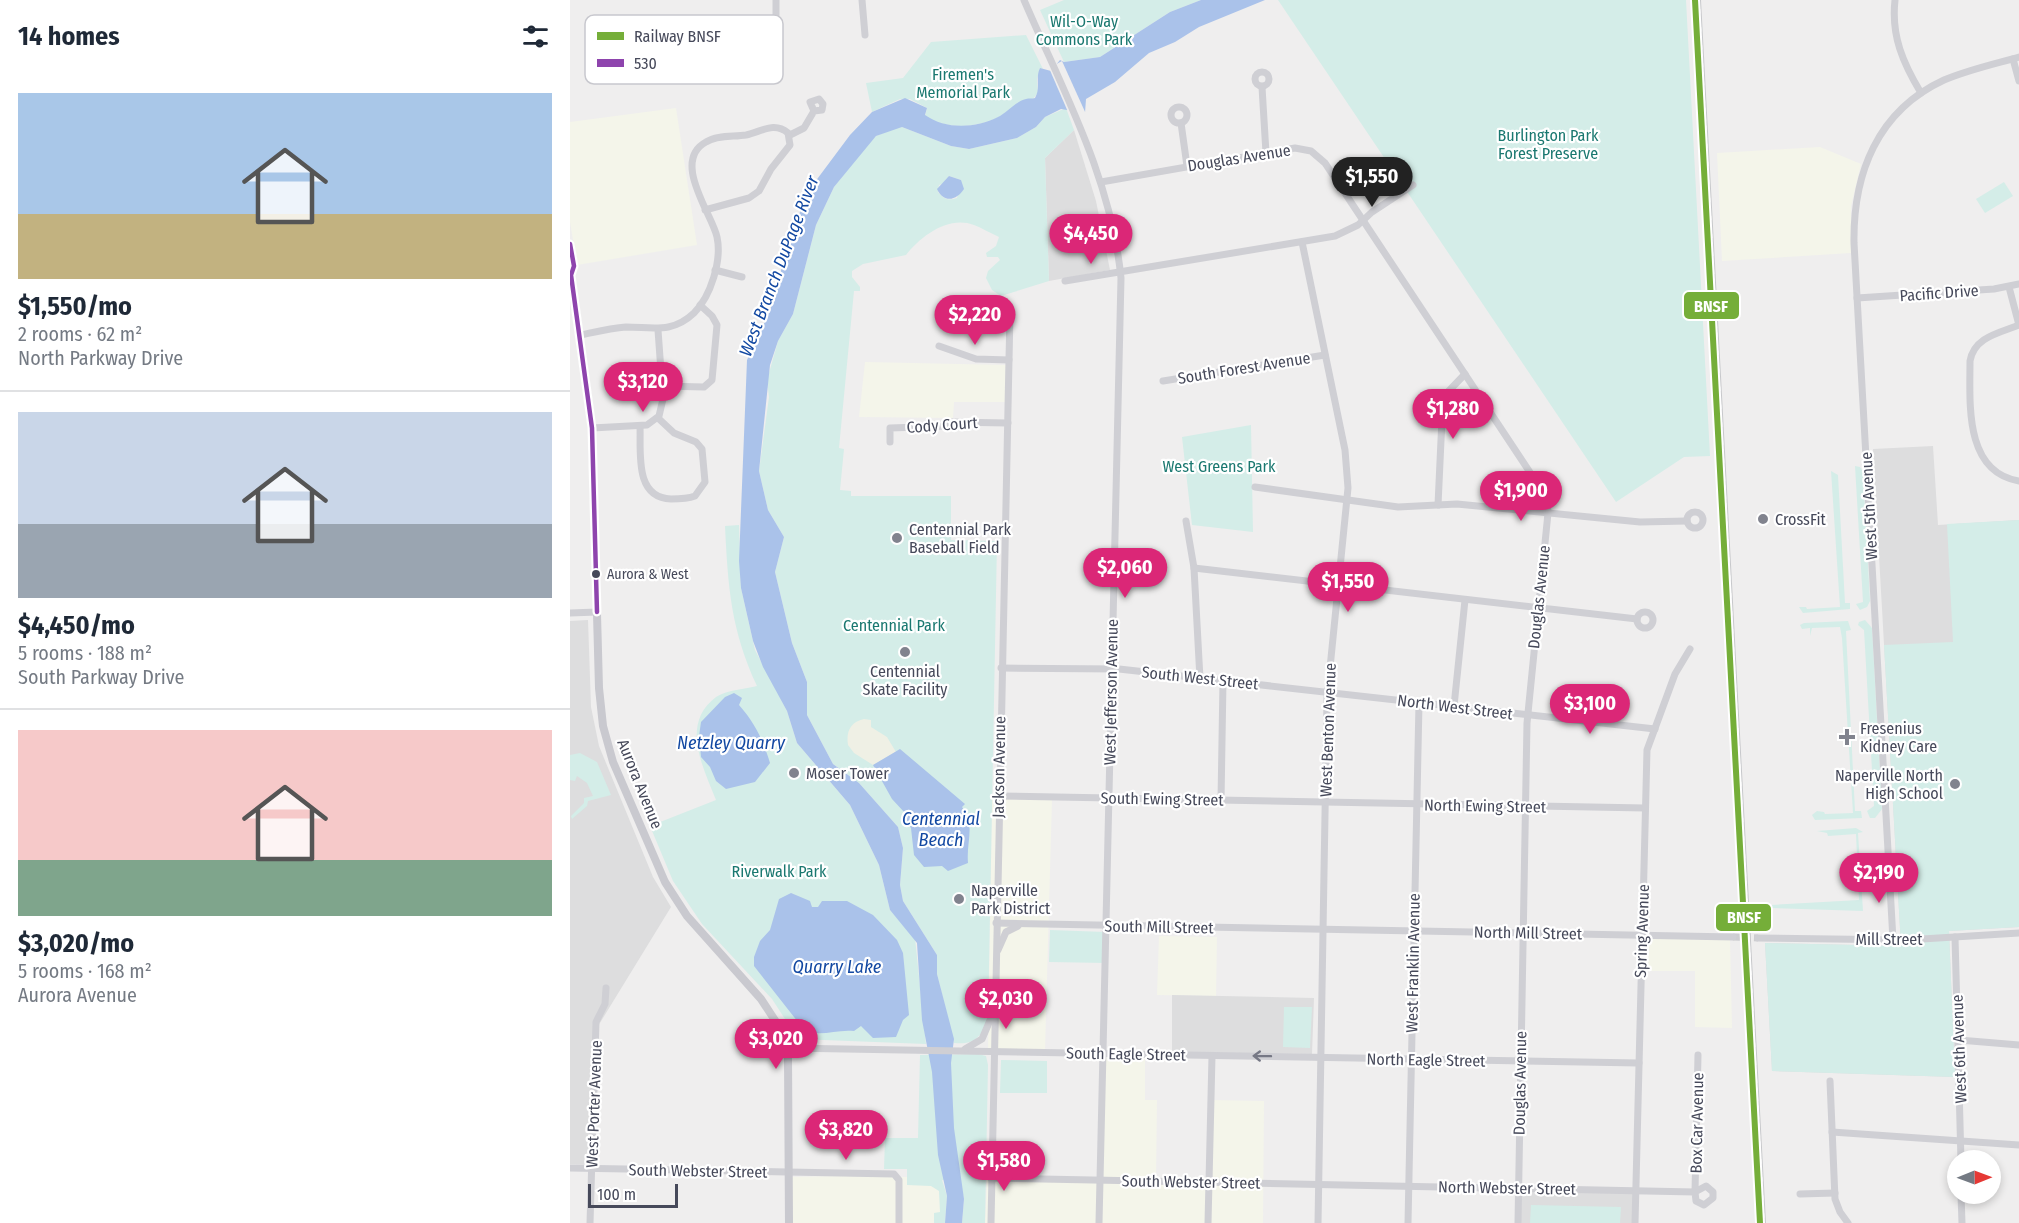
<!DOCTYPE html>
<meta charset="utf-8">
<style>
body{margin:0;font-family:"Fira Sans Condensed",sans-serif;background:#f2f2f3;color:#1f2937;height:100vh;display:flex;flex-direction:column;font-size:22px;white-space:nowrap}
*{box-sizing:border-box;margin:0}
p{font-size:20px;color:#747a83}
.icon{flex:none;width:33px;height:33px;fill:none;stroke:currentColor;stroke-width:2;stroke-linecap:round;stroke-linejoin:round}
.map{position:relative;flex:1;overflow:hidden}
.details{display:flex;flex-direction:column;background:#fff;width:570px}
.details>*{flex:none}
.needle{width:39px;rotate:89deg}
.fabs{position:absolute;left:1377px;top:1150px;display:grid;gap:12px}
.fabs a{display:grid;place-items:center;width:54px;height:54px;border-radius:50%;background:#fff;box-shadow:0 3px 9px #0003;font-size:30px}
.scale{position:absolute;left:18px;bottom:15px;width:90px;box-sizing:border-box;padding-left:6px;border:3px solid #46495a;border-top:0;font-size:16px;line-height:21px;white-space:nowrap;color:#46495a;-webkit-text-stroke:4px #fff;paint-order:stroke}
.price{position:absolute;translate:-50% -51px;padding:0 14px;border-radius:21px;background:#db2777;color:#fff;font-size:20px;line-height:39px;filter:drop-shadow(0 2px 3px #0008)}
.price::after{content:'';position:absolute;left:50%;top:36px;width:18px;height:14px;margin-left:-9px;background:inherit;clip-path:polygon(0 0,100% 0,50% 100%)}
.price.selected{background:#222;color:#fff}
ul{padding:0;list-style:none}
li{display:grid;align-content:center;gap:12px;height:318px;padding:0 18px}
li+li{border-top:2px solid #e0e1e3}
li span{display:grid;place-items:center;height:186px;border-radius:0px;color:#555}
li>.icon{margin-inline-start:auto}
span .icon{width:108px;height:108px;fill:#fffc;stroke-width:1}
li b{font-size:26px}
h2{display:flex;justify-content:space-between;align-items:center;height:72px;padding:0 18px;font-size:26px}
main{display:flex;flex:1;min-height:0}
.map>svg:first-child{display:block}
.commercial{fill:#f4f5ea}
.education{fill:#ddddde}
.green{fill:#d4ede8;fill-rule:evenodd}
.sand{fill:#eff0e5}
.water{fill:#aac2ea}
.pier{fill:#efeeee}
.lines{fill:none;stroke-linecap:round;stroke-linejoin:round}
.minor-tunnel{stroke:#cdcdd0;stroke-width:7;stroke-dasharray:7 3.5;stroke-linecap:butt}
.minor{stroke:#cfcfd4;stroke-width:7}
.major{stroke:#c9c9cf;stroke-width:8}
.rail-casing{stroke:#c7c8cb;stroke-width:4}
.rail{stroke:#fff;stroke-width:1.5;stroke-dasharray:4.5;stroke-linecap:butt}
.bus-1-casing{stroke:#fff;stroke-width:9}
.bus-1{stroke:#8e44ad;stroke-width:4.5}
.rail-1-casing{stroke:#fff;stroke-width:10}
.rail-1{stroke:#75ae39;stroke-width:6}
.oneway{stroke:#767885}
.poi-dot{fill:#81838e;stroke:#fff;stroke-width:2}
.bus-dot{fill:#46495a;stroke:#fff;stroke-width:2}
.labels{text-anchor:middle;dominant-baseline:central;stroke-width:4.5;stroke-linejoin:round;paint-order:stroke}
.bus-label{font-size:14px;fill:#46495a;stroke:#fff;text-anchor:start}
.park-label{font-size:16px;fill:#1a7870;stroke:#fff}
.street-label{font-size:16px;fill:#46495a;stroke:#fff}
.poi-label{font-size:16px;fill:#46495a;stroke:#fff;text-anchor:start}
.water-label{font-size:18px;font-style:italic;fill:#1248a2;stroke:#fff}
.key{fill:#fff;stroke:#c8c8ce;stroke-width:1.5}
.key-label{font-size:16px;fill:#46495a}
.line-badge{stroke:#fff;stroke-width:2}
.badge-label{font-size:16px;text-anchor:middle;font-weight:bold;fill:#fff}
</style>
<main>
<section class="details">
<h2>14 homes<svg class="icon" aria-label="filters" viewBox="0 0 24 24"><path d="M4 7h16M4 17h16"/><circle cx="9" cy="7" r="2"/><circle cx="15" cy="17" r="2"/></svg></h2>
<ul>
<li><span style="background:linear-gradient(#a9c7e8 65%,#c2b280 0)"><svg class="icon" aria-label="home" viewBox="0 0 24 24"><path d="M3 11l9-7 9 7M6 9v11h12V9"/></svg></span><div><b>$1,550/mo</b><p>2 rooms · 62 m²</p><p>North Parkway Drive</p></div></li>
<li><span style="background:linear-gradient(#c9d6e8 60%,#9aa5b1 0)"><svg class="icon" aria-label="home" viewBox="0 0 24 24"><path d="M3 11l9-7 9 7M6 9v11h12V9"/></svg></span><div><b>$4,450/mo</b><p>5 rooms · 188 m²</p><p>South Parkway Drive</p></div></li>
<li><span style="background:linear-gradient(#f6c9c9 70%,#7fa58c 0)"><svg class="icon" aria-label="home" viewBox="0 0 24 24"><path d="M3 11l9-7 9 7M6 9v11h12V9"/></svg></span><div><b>$3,020/mo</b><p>5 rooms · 168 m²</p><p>Aurora Avenue</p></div></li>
</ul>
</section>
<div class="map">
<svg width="1449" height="1223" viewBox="0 0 1449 1223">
<rect width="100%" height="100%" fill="#efeeee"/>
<g class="commercial">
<polygon points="106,108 127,245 7,265 0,222 0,122"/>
<polygon points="1250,147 1291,164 1281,206 1281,253 1152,261 1147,153"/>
<polygon points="295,362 436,365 435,402 384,402 383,418 289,417"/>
<polygon points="422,797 482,799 475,1051 418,1050"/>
<polygon points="589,936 647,937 646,996 587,995"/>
<polygon points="1071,937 1160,939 1162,1028 1125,1027 1125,971 1071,971"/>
<polygon points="534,1052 575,1052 575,1100 587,1100 586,1180 639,1182 639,1100 694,1101 693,1223 415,1223 417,1180 531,1180"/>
<polygon points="274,1176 337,1177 337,1185 372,1179 375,1223 216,1223 216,1177"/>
</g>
<g class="education">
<polygon points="504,130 526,201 540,270 479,281 475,158"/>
<polygon points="1363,446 1368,525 1449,520 1449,927 1379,931 1385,1077 1202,1071 1195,943 1331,946 1303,449"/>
<polygon points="18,620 21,707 29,746 83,877 101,907 25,1031 22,1165 0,1164 0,621"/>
<polygon points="602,995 744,998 742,1054 602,1052"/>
<polygon points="949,1188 1066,1191 1066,1223 948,1223"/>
</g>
<g class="green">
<polygon points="494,0 631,0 600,12 530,57 494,62 470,10"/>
<polygon points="708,0 1116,0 1140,456 1114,457 1046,502"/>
<path d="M 456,35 L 473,69 L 470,68 L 467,79 L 468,93 L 462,100 C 449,99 440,111 429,117 C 407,128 376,130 355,116 L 357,108 L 340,99 L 330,99 L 302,112 L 296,83 L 333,78 L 361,42 Z"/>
<path d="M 496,108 L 504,130 L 475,158 L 479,281 L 431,296 L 422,290 L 416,278 L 418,271 L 430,260 L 428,257 L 417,257 L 416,253 L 426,246 L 429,237 C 420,233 412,228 404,225 C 378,215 350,237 336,255 L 293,264 L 282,271 L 282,277 L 290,287 L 290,291 L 284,291 L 269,448 L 274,449 L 270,490 L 281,491 L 281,496 L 381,496 L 381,540 L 427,541 L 418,1021 C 410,1038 404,1045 384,1043 L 367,974 L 367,955 L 333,901 L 330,885 L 333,848 L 328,827 L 289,783 L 263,764 L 237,715 L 237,682 L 222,643 L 205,572 L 214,537 L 198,510 L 189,471 L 199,397 L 197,380 L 208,341 L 223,314 L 246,225 L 264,187 L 299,142 L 306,136 L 324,128 L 332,127 L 381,146 L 399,149 L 447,138 L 466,127 L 475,117 ZM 379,176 L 391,180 L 387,198 C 378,201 374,199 368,192 L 369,185 L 375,183 Z"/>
<polygon points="1434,182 1443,196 1415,213 1406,199"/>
<polygon points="681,425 683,532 622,525 612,437"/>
<polygon points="1285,466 1290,467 1293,472 1300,601 1297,607 1290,610 1286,604 1293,602"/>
<polygon points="1261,471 1268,475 1275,603 1280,603 1280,609 1233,613 1229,607 1236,607 1237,609 1270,607"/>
<polygon points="1449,520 1449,927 1379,931 1385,1077 1202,1071 1195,943 1331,946 1314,645 1383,642 1377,524"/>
<path d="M 169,525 L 171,588 L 185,650 L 217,711 L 227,743 L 280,805 L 309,865 L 320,910 L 345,938 L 356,1044 L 228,1039 L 202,999 L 132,924 L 103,881 L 80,826 L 146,800 C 133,767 110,724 146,697 C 156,690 176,689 187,686 C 161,630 158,588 155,526 Z"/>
<polygon points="1295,620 1302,628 1312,809 1305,818 1300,818 1297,811 1304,806 1294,630 1288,625 1289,622"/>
<polygon points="1278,621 1281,630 1276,631 1285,811 1291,811 1292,818 1245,820 1242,815 1247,811 1254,812 1255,814 1283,813 1272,638 1270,627 1242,628 1240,636 1240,628 1232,629 1230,625 1234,623"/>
<polygon points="10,753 27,762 41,795 18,801 17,806 2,819 1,816 14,803 14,798 23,796 17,783 7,776 5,781 0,780 0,755"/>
<polygon points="1286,828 1293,832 1288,833 1293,911 1202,908 1201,905 1289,900 1286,834 1258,836 1257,833 1247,831"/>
<polygon points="480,930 536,932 536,963 479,962"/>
<polygon points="714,1007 742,1007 740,1048 713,1047"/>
<polygon points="408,1054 416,1056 418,1065 415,1223 392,1223 394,1199 390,1180 372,1180 377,1196 375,1223 364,1223 364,1213 370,1212 369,1191 361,1186 337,1185 337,1169 314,1169 315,1138 348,1138 350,1055"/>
<polygon points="431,1060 477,1061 477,1093 430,1093"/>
<polygon points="961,1205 1051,1207 1050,1223 960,1223"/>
</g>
<path class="sand" d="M 294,719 L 301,720 L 301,727 L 317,737 L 326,752 L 303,765 L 284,753 L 278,745 C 276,732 280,722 294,719 Z"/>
<g class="water">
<path d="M 631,0 L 707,0 L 695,0 L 629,27 L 605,42 L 579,53 L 545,82 L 516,99 L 515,113 L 491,109 L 475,117 L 466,127 L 447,138 L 399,149 L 381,146 L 332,127 L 306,136 L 264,187 L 246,225 L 223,314 L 208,341 L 200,365 L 189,471 L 198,510 L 214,537 L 205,572 L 222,643 L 237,682 L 237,715 L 263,764 L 289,783 L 328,827 L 333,848 L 330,885 L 333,901 L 367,955 L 367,974 L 384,1039 L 381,1063 L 384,1128 L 394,1199 L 392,1223 L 375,1223 L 377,1196 L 368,1155 L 362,1072 L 352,1020 L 347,943 L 320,910 L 309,865 L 280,805 L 227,743 L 217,711 L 193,667 L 183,641 L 171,588 L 169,561 L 177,360 L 200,311 L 221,234 L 239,190 L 280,135 L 302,112 L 335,98 L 357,108 L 355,115 C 376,130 406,128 428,117 C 437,113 446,101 456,99 C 459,98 462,99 465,98 C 471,88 465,78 470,68 L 481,71 L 490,60 L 494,62 L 530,57 L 600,12 Z"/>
<path d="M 379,176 L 391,180 L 394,189 C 387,200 374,204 367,189 Z"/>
<path d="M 164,693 L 172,698 L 169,705 C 185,723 193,740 200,763 L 185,782 L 156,789 L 146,781 L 140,767 L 131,757 L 129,736 L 131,722 L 155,697 Z"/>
<path d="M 330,749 L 395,804 L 392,807 C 406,825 396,841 398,863 L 378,871 L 372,866 L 354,867 L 344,855 L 341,828 L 333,817 L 335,813 L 322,799 L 303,765 Z"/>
<path d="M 221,893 L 240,901 L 242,907 L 248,907 L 252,901 L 277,901 L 303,915 L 327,940 L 333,953 L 339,1015 L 333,1020 L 326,1037 L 303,1038 L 291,1026 L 284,1031 C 267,1029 252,1037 235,1031 L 184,966 L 184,957 L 190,941 L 200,930 L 209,899 Z"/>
</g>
<polygon class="pier" points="492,61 516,114 512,116 498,112 479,68"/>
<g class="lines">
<polyline class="minor-tunnel" points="1163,937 1188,938"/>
<g class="minor">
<polyline points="292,0 295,35"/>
<path d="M 454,0 C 493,91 541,177 551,278 L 529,1223"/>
<path d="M 1325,0 C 1321,36 1333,63 1351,93"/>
<polyline points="165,45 190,49 202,46 206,30 206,0"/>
<polyline points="1443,59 1449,81"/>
<circle cx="692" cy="79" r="7"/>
<polyline points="692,87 696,153"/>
<circle cx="609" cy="115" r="8"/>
<polyline points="611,123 617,166"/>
<polyline points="220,135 234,128 244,111 252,110 253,104 249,99 240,102 244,111"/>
<polyline points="531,182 725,148 741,151 755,163 977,498 978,513 957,723 948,1223"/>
<polyline points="732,242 775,450 778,488 757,698 748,1223"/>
<polyline points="145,270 172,277"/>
<polyline points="495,281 765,236 788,225 802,212 843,185"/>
<polyline points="1439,287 1449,325"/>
<polyline points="1287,298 1424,289 1449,284"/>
<path d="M 1449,325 C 1429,333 1404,337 1400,361 C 1400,403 1394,472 1449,481"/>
<path d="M 11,335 C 25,332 41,328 56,327 C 82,327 102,334 124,313 C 141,296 152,260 147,237 C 142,214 101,161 136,142 C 147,135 163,137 176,135 C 191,132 204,121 218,133 L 220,145 L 201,169 L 189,191 L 179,198 L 135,210"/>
<polyline points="369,346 406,359 439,360"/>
<polyline points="593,381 755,355"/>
<polyline points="92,386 134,387 142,380 147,325 142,316 130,305"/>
<path d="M 70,426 C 71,452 64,498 101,499 C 109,499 117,499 125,496 L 135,482 L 132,449 L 126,442 L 104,433 L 88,418"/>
<polyline points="22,428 77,425 89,416 93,399 88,330"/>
<polyline points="320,442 320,428 379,426 380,422 438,423"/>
<polyline points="685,487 828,507 887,504 1070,522 1117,521"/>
<polyline points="868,505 873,397 895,374"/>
<circle cx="1125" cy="520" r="8"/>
<polyline points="616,521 624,568 630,679"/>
<polyline points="624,568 1067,619"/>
<circle cx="1075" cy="620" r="8"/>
<polyline points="0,613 27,612"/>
<polyline points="431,668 549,669 1085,729"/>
<polyline points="884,706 895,600"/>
<polyline points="428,796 1075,808"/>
<polyline points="651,801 653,681"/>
<polyline points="426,923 1163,937"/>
<polyline points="1385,937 1391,1161"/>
<polyline points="1188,938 1336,940 1449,933"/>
<path d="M 1323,940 L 1284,243 C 1283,174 1307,111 1374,80 C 1397,70 1424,64 1449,57"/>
<polyline points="428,950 436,932 448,926"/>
<polyline points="1389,1040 1449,1045"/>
<polyline points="217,1048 1069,1063"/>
<polyline points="395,1049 412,1039 421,1018"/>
<polyline points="1260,1081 1265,1199 1270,1212 1278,1223"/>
<polyline points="1262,1132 1449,1145"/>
<polyline points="0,1168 324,1174 329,1180 329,1223"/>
<polyline points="421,1178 1125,1192 1136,1186 1143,1192 1143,1198 1134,1205 1126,1201 1125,1192 1128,1055"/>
<polyline points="1230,1194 1265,1193"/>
<polyline points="1391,1194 1392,1223"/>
<polyline points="20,1223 26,1022 35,1004 36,988"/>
<polyline points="421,1223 440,312"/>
<polyline points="638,1223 642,1056"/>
<polyline points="838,1223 849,703"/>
<polyline points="1065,1223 1077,750 1105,674 1120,649"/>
</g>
<polyline class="major" points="0,244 4,266 1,275 22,428 29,688 33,726 43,762 95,882 117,916 191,999 210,1028 218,1056 219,1223"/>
<defs>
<polyline id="rail" points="1129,0 1194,1223"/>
</defs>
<use href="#rail" class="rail-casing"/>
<use href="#rail" class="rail"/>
<defs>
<polyline id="bus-1" points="0,244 4,266 1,275 22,428 27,612"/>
</defs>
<use href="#bus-1" class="bus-1-casing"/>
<use href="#bus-1" class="bus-1"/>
<defs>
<polyline id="rail-1" points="1125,0 1190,1223"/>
</defs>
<use href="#rail-1" class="rail-1-casing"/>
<use href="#rail-1" class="rail-1"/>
</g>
<defs><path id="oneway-shaft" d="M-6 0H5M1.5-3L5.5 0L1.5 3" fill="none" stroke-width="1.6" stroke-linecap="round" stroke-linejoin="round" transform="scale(1.5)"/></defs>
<use class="oneway" href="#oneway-shaft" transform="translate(692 1056) rotate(-179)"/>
<g class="poi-dot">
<circle cx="1193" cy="519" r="6"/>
<circle cx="327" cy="538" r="6"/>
<circle cx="335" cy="652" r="6"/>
<path d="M1274 728h6v6h6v6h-6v6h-6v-6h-6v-6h6z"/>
<circle cx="224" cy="773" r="6"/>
<circle cx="1385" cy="784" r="6"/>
<circle cx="389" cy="899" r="6"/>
</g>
<circle class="bus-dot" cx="26" cy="574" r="5"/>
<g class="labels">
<g class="bus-label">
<text x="37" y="574">Aurora &amp; West</text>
</g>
<g class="park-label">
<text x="514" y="21">Wil-O-Way<tspan x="514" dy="18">Commons Park</tspan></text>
<text x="393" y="74">Firemen's<tspan x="393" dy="18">Memorial Park</tspan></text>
<text x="978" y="135">Burlington Park<tspan x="978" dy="18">Forest Preserve</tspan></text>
<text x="649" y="466">West Greens Park</text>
<text x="324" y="625">Centennial Park</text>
<text x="209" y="871">Riverwalk Park</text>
</g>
<g class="street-label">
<text transform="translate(669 158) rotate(-9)">Douglas Avenue</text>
<text transform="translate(1369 293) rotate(-4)">Pacific Drive</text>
<text transform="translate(674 368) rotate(-9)">South Forest Avenue</text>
<text transform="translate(372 425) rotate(-4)">Cody Court</text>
<text transform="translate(1299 506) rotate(-93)">West 5th Avenue</text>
<text transform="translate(969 597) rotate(-84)">Douglas Avenue</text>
<text transform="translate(630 678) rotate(6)">South West Street</text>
<text transform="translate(541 692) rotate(-89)">West Jefferson Avenue</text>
<text transform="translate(885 707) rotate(7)">North West Street</text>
<text transform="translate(758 730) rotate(-88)">West Benton Avenue</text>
<text transform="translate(429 767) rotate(-89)">Jackson Avenue</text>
<text transform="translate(70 784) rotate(68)">Aurora Avenue</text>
<text transform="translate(592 799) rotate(1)">South Ewing Street</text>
<text transform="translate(915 806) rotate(1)">North Ewing Street</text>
<text transform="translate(589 927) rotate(1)">South Mill Street</text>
<text transform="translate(1072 931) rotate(-88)">Spring Avenue</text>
<text transform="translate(958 933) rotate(1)">North Mill Street</text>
<text x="1319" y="939">Mill Street</text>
<text transform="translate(843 963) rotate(-89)">West Franklin Avenue</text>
<text transform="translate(1389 1049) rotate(-92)">West 6th Avenue</text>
<text transform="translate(556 1054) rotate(1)">South Eagle Street</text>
<text transform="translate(856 1060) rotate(1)">North Eagle Street</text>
<text transform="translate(950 1083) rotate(-89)">Douglas Avenue</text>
<text transform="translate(24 1104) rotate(-88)">West Porter Avenue</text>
<text transform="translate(1127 1123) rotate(-89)">Box Car Avenue</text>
<text transform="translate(128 1171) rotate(1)">South Webster Street</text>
<text transform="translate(621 1182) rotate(1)">South Webster Street</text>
<text transform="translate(937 1188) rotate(1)">North Webster Street</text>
</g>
<g class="poi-label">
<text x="1205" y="519">CrossFit</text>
<text x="339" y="529">Centennial Park<tspan x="339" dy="18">Baseball Field</tspan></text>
<text x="335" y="671" text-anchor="middle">Centennial<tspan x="335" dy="18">Skate Facility</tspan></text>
<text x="1290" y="728">Fresenius<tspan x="1290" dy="18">Kidney Care</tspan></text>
<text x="236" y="773">Moser Tower</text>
<text x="1373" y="775" text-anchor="end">Naperville North<tspan x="1373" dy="18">High School</tspan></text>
<text x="401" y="890">Naperville<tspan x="401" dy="18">Park District</tspan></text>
</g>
<g class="water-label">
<text transform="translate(209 266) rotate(-69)">West Branch DuPage River</text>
<text x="161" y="743">Netzley Quarry</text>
<text x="371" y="819">Centennial<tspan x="371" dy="21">Beach</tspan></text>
<text x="267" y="967">Quarry Lake</text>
</g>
</g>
<rect x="15" y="15" width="198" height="69" rx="9" class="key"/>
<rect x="27" y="32" width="27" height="8" fill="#75ae39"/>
<rect x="27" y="59" width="27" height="8" fill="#8e44ad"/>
<g class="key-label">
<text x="64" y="42">Railway BNSF</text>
<text x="64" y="69">530</text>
</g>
<g class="line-badge">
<rect x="1113" y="291" width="57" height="29" rx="6" fill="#75ae39"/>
<rect x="1145" y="903" width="57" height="29" rx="6" fill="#75ae39"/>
</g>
<g class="badge-label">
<text x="1141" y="312">BNSF</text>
<text x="1174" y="923">BNSF</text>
</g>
</svg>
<div class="fabs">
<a><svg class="needle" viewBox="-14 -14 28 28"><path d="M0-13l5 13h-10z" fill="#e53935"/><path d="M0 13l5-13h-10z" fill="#747a83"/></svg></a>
</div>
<div class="scale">100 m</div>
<b class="price selected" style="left:802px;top:208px">$1,550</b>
<b class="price" style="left:521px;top:265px">$4,450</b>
<b class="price" style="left:405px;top:346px">$2,220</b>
<b class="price" style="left:73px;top:413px">$3,120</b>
<b class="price" style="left:883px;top:440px">$1,280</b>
<b class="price" style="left:951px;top:522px">$1,900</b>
<b class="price" style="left:555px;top:599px">$2,060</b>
<b class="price" style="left:778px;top:613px">$1,550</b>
<b class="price" style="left:1020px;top:735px">$3,100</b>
<b class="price" style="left:1309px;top:904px">$2,190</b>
<b class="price" style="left:436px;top:1030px">$2,030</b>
<b class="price" style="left:206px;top:1070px">$3,020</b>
<b class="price" style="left:276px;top:1161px">$3,820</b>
<b class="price" style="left:434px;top:1192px">$1,580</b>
</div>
</main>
